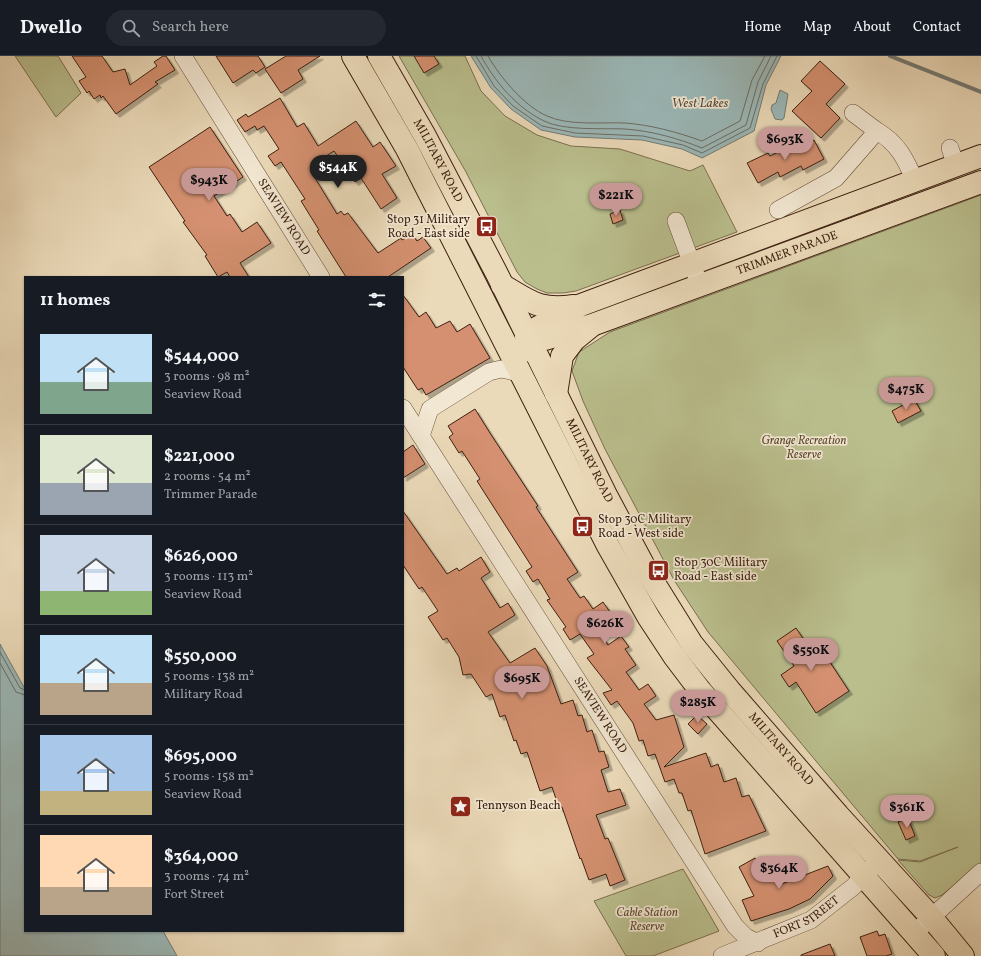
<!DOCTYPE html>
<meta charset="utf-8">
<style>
body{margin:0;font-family:Vollkorn,serif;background:#242831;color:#f1f3f6;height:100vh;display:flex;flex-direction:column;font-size:15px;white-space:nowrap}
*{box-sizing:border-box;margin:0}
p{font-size:13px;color:#9ea1a6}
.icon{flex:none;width:22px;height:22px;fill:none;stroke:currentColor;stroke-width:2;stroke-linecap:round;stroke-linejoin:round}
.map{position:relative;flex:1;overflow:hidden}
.panel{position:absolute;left:24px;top:220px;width:380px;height:656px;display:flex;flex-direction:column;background:#171b24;border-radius:0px;box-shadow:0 1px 3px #0004}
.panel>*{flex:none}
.price{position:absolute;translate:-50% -34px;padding:0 9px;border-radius:14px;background:#c59692;color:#111;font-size:13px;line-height:26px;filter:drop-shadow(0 1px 2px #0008)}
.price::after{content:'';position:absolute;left:50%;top:24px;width:12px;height:9px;margin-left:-6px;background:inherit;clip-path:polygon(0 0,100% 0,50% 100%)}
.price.active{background:#222;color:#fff}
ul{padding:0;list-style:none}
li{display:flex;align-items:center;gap:12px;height:100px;padding:0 16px}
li+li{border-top:1px solid #363941}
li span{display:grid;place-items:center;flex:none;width:112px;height:80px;border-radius:0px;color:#555}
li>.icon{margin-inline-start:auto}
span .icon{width:48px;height:48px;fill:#fffc;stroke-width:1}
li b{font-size:17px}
h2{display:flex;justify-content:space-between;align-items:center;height:48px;padding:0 16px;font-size:17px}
header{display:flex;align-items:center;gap:24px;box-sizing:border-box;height:56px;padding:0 20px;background:#171b24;border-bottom:1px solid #363941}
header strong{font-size:19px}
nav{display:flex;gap:22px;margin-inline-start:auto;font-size:14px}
.search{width:280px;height:36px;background:#242831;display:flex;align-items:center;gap:10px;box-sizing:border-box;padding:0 14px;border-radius:22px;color:#9ea1a6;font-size:15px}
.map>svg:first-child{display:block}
.green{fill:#babe8d;stroke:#7c6f4e}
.water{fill:#9bb8b8;stroke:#757b75}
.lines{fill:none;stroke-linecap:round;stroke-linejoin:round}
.shore{stroke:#6c6c64;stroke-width:1}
.stream{stroke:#757b75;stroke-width:4}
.building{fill:#d49070;stroke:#3d2010;filter:url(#shadow)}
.minor-casing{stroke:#684e3a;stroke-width:18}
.major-casing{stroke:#3d2010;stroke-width:24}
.minor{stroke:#f2e7d2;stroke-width:17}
.major{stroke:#ebdab9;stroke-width:22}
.labels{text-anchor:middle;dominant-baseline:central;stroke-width:3.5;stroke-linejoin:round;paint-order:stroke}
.street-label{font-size:12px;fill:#3d2010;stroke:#f2e7d2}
.poi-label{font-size:12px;fill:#3d2010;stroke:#f2e7d2;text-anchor:start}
.park-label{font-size:12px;font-style:italic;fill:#5c482f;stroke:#f2e7d2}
.water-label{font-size:13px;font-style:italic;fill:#594e42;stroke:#f2e7d2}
</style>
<header>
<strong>Dwello</strong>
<div class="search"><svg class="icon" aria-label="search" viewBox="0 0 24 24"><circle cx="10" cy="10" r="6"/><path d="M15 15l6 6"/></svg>Search here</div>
<nav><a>Home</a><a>Map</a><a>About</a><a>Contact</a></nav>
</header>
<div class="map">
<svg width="981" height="900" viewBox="0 0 981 900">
<defs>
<filter id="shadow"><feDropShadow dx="3.5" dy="3.5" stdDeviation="0" flood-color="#0004"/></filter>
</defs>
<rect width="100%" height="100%" fill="#ebdab9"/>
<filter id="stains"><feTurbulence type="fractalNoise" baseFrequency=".005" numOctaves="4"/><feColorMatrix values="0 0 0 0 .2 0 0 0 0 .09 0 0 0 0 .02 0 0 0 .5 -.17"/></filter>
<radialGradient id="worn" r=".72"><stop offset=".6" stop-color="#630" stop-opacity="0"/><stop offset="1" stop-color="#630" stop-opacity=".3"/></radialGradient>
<g class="green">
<polygon points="15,0 58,0 81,37 56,61"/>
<polygon points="399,0 465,0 481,35 505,60 537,79 571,90 620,93 690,115 703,109 737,176 576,235 563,237 547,237 537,233 525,226 517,216 466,116"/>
<polygon points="981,139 981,807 942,839 935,842 929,839 898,804 920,806 958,791 920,805 898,803 708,576 674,524 605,393 583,345 572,315 579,296 610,276"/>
<polygon points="683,813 719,875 653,900 626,900 594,845"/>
</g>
<g class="water">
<polygon points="471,0 781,0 766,29 754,75 702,102 682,93 642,84 575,81 541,74 511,53 491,32"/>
<polygon points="780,34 788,38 784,62 782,64 775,63 771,53 772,49 776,47"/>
<polygon points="0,588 25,633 25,875 163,875 177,900 0,900"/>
</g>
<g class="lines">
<g class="shore">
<polyline points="476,0 494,30 513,50 542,70 575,77 643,80 683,89 702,97 750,72 763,28 777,0"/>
<path d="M 481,0 C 495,26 517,52 544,65 C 564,75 602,72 625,73 C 652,75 677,82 702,92 L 746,69 L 758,26 L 771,0"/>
<path d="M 488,0 C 500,21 524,50 547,60 C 569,70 601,66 625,67 C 651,69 677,76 702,85 L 740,65 L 752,24 L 765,0"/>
<polyline points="0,596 20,632 25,634"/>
<polyline points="0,607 16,636 25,639"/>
</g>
<polyline class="stream" points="890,0 981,36"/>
</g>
<g class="building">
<polygon points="72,0 102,0 113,16 125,13 130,29 157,10 154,6 163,0 166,0 175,14 155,26 158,28 116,58 103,40 101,42 100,39 94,43 89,35 87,37 79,25 86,21"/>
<polygon points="216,0 258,0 265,11 256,17 253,14 233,27"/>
<polygon points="286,0 320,0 298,14 303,23 281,37 265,13"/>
<polygon points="414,0 434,0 439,8 424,17"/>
<polygon points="820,5 845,28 826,48 840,62 821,82 792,55 812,35 801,25"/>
<polygon points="280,42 297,71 304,67 318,90 356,65 373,91 380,86 396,110 382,118 397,142 381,153 361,122 355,126 334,95 315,107 322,118 315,122 337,158 341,155 344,159 348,157 378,197 401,182 402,184 412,178 417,185 423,181 431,192 388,221 346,221 317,175 319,174 301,145 305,143 281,106 275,110 268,100 279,93 264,70 257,74 255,70 245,76 237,64 246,58 248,61"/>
<polygon points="210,71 243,121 214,140 227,160 230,158 242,176 257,166 271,187 240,207 249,221 230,221 227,216 218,221 205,200 207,199 183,166 185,165 149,111"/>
<polygon points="814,84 824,103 803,114 801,110 780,121 778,116 758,127 747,107 768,97 770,100 790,90 793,95"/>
<polygon points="620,154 623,164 613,168 610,158"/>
<polygon points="403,239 419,261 426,256 436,272 450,265 457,276 470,268 490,302 426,339 422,332 418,334 403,311"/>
<polygon points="914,343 921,355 898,367 892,355"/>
<polygon points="475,353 490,377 538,450 536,451 578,516 567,523 580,542 584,540 593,553 603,546 610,556 594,567 608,589 621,580 629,591 625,593 636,609 626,616 639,634 648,628 656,640 644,648 656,664 674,659 684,691 664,711 706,697 711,711 718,708 724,726 736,722 742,741 749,739 766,775 705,798 691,754 688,755 682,737 679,737 674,723 665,726 655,698 648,700 643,684 639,685 633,667 617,645 611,649 603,637 612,634 587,602 594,598 580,578 570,584 563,573 566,571 547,544 550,543 538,523 533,526 526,515 532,511 477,425 480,423 462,395 459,397 449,381 453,378 448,370"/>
<polygon points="413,389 425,408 403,422 403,396"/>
<polygon points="403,455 447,518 457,512 459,515 481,501 490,516 481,522 500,552 508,547 515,559 488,576 510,607 535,592 547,610 561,648 573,644 578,660 582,659 587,676 592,674 599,696 604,695 609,711 601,714 608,736 620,733 626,749 596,759 605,783 608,782 625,824 610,830 606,818 589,824 581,802 580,803 562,751 559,752 552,731 540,735 527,696 521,698 516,684 514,685 505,659 500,661 492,638 486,641 471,618 463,619 459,601 447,582 443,584 428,561 438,555 422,531 419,533 403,509"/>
<polygon points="796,572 812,596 820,591 849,635 816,657 796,626 789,631 781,619 794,610 777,585"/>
<polygon points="697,659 707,668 698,678 688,668"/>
<polygon points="908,762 915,780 906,784 898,766"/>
<polygon points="755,802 763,815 769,812 779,829 828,810 833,820 810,843 789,853 751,865 742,844 754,840 739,811"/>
<polygon points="877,875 879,880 885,878 892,898 886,900 867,900 860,881"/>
<polygon points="830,888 835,900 801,900 801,899"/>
</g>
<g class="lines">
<defs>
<g id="minor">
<path id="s1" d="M 183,0 L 321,221"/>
<polyline points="853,57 877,75"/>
<polyline points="950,92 956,110"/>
<path d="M 778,154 L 836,122 L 877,75 C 898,87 906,104 915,125"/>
<polyline points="676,165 696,219"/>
<path id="s2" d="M 403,352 L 735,870 L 746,881 L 758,887"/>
<polyline points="421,380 430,353 489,316 501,313 520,317"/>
<polyline points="922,870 981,816"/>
<path id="s3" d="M 722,900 L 811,864 L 853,831 L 872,812"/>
</g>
<g id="major">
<polyline points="353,0 407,93 607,488 649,562 674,600 699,633 934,900"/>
<path id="s4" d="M 379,0 L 425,80 L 497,218 L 607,441 L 646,514 L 692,588 L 730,635 L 838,759 L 931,861 L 963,900"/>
<path d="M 502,229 C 531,246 539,255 574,250"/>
<path id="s5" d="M 526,281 L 545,283 L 592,269 L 981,126"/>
<path d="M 524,295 C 527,269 543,270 561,261 C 568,258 574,253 581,249 L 981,100"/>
<polyline points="556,338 562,300 574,284 590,271"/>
</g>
</defs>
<use href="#minor" class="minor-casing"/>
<use href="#major" class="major-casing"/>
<use href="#minor" class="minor"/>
<use href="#major" class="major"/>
</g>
<defs>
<symbol id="bus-square" viewBox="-11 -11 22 22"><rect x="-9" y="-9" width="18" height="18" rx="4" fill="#8f2418" stroke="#f2e7d2"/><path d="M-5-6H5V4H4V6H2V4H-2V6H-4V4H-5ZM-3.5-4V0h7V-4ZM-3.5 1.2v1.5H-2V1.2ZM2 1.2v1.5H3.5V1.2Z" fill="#fff"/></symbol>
<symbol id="sight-square" viewBox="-11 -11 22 22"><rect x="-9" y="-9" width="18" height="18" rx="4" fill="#8f2418" stroke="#f2e7d2"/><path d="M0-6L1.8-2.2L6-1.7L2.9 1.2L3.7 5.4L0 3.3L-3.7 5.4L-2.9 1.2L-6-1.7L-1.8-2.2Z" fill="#fff"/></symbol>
</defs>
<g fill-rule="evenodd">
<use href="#bus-square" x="474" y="158" width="25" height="25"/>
<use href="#bus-square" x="570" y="458" width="25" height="25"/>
<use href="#bus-square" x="646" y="502" width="25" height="25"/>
<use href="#sight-square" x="448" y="738" width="25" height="25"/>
</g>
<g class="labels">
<g class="street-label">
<text stroke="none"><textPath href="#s4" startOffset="120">MILITARY ROAD</textPath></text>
<text stroke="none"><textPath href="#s1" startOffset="190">SEAVIEW ROAD</textPath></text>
<text stroke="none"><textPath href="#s5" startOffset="276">TRIMMER PARADE</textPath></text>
<text stroke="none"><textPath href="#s4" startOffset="456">MILITARY ROAD</textPath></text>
<text stroke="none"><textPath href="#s2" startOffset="365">SEAVIEW ROAD</textPath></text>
<text stroke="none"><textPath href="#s4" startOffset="804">MILITARY ROAD</textPath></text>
<text stroke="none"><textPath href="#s3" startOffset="93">FORT STREET</textPath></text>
</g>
<g class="poi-label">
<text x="470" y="164" text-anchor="end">Stop 31 Military<tspan x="470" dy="14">Road - East side</tspan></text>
<text x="598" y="464">Stop 30C Military<tspan x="598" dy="14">Road - West side</tspan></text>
<text x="674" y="507">Stop 30C Military<tspan x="674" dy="14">Road - East side</tspan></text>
<text x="476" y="750">Tennyson Beach</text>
</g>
<g class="park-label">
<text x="804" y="385">Grange Recreation<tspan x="804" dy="14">Reserve</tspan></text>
<text x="647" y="857">Cable Station<tspan x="647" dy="14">Reserve</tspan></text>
</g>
<g class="water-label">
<text x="700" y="48">West Lakes</text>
</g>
</g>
<rect width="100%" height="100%" filter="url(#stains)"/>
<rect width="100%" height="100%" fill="url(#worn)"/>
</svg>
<b class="price" style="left:785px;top:105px">$693K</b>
<b class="price active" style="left:338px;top:133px">$544K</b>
<b class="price" style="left:209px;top:146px">$943K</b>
<b class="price" style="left:616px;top:161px">$221K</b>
<b class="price" style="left:906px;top:355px">$475K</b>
<b class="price" style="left:605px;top:589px">$626K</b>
<b class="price" style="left:811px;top:616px">$550K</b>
<b class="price" style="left:522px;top:644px">$695K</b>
<b class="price" style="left:698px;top:668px">$285K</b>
<b class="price" style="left:907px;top:773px">$361K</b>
<b class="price" style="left:779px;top:834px">$364K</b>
<section class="panel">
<h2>11 homes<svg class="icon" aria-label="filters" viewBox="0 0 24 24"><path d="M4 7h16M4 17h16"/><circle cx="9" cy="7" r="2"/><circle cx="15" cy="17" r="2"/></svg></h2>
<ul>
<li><span style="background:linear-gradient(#bfe0f5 60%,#7fa58c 0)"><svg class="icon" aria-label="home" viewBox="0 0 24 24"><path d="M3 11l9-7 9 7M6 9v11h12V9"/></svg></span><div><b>$544,000</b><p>3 rooms · 98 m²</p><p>Seaview Road</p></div></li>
<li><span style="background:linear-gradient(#dfe7d0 60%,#9aa5b1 0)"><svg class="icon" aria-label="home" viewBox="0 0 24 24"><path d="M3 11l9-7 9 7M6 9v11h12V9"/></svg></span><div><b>$221,000</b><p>2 rooms · 54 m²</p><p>Trimmer Parade</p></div></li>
<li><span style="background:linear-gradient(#c9d6e8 70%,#8fb573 0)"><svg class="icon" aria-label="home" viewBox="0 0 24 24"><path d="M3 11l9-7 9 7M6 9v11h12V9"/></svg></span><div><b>$626,000</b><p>3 rooms · 113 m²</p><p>Seaview Road</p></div></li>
<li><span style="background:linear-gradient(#bfe0f5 60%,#b9a48a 0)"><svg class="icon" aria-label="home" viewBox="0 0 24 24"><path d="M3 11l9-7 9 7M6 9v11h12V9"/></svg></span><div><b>$550,000</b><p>5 rooms · 138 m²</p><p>Military Road</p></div></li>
<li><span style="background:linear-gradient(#a9c7e8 70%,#c2b280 0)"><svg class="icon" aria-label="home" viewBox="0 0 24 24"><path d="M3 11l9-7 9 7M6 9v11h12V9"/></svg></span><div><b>$695,000</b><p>5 rooms · 158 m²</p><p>Seaview Road</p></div></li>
<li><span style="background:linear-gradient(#ffd9b3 65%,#b9a48a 0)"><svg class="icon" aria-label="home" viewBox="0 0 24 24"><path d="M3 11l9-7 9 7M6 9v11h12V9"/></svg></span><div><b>$364,000</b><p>3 rooms · 74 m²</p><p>Fort Street</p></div></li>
</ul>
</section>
</div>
